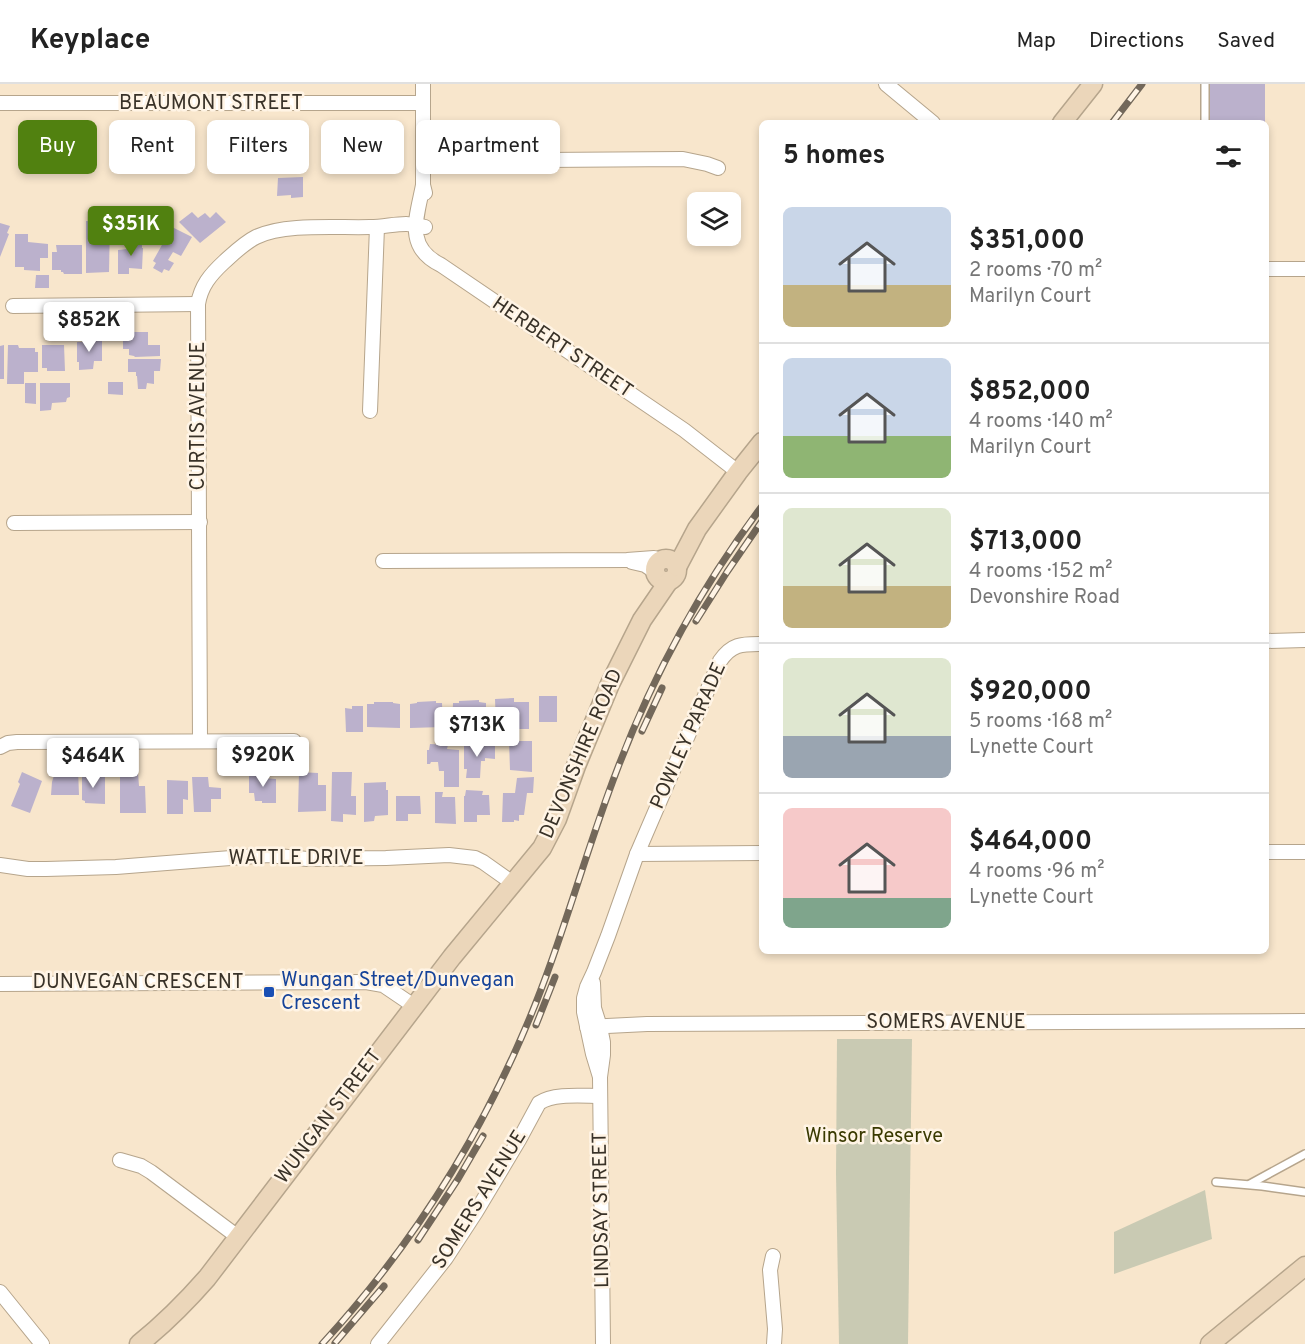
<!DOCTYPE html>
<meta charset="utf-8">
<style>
body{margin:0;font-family:Overpass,sans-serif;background:#f6f6f6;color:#222;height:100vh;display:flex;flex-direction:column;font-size:22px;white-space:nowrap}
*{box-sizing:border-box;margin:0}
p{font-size:20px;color:#767676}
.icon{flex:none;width:33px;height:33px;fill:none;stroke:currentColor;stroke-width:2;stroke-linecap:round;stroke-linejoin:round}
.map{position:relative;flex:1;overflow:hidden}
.details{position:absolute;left:759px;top:36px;width:510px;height:834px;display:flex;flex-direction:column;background:#fff;border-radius:9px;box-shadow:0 3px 9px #0003}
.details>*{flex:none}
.banner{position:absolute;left:18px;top:36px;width:570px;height:54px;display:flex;gap:12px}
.fabs{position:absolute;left:687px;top:108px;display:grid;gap:12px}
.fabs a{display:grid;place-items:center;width:54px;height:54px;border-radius:9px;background:#fff;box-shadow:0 3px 9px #0003;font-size:30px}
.price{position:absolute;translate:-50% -51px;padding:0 14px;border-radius:6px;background:#fff;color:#222;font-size:20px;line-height:39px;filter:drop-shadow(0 2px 3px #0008)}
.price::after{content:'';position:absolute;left:50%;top:36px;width:18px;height:14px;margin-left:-9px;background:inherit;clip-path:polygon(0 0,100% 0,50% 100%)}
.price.active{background:#518110;color:#fff}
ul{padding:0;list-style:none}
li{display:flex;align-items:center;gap:18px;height:150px;padding:0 24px}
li+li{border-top:2px solid #e0e0e0}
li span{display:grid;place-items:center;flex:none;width:168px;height:120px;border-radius:9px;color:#555}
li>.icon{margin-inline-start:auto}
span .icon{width:72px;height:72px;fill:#fffc;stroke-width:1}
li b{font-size:26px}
h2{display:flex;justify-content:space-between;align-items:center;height:72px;padding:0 24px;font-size:26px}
.tag{padding:0 21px;border-radius:9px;background:#fff;box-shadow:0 3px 9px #0003;font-size:21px;line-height:54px}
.tag.active{background:#518110;color:#fff}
header{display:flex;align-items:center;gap:36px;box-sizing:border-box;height:84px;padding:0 30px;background:#fff;border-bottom:2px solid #e0e0e0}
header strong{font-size:28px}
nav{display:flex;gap:33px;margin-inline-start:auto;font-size:21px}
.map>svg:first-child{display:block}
.green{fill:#c9cab3}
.building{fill:#bbb1cc}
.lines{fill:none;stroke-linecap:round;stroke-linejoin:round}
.lane-casing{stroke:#b6a58c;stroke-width:10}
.street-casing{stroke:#b6a58c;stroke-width:16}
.secondary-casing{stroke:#b6a58c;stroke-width:21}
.lane{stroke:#fff;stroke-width:7}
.street{stroke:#fff;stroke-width:14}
.secondary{stroke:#ebd6ba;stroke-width:18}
.rail-casing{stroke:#73685a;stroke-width:7}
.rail{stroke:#fff4e5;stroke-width:4.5;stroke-dasharray:14;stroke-linecap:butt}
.transit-dot{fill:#1a4fb4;stroke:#fff4e5;stroke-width:2}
.labels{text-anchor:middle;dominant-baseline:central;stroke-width:5;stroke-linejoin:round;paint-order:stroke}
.street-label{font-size:20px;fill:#393228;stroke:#fff4e5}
.transit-label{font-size:20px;fill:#164399;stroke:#fff4e5;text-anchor:start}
.park-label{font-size:20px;fill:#393900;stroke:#fff4e5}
</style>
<header>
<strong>Keyplace</strong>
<nav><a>Map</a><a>Directions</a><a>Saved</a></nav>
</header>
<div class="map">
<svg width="1305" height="1260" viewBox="0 0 1305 1260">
<rect width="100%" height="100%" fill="#f8e6cc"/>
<g class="green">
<polygon points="912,955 908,1260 839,1260 836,1090 837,955"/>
<polygon points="1205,1106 1212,1155 1114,1190 1114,1148"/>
</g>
<g class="building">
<rect x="1209" y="0" width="56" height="39"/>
<polygon points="303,93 303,113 291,114 291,111 277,112 278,94"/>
<polygon points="192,128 198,134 205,129 210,134 216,128 226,138 200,159 179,138"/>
<polygon points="86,137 110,138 109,188 86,189"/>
<polygon points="0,139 10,142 7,149 9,150 0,173"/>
<polygon points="172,143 192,153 181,172 173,168 168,176 174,179 169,187 164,185 162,189 153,184 156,179 153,177"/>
<polygon points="15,150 28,150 28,158 48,160 48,174 40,174 40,187 24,186 24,183 15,183"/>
<polygon points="142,155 142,164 143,164 142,185 129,184 129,190 118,190 118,166 127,165 128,156"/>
<polygon points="56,161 82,161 82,190 64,190 63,188 61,188 61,186 52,186 52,168 57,168"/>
<polygon points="36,191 49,191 49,204 35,204"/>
<polygon points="123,248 148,248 148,261 160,261 160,272 135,273 134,272 129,271 129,265 123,265"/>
<polygon points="93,252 102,252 102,277 94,277 93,285 79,286 79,278 77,278 77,258 93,258"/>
<polygon points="4,261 4,295 0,295 0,262"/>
<polygon points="8,261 18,261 19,264 35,264 35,268 38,268 38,288 24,288 24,300 7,300"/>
<polygon points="42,261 64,261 65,287 47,287 47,284 42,284"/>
<polygon points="128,275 161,275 160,287 154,287 154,300 147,299 146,305 138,305 137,292 136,292 136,288 128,288"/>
<polygon points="108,298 123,298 123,311 108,310"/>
<polygon points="25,299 36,299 36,320 25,319"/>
<polygon points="40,299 70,299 70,313 67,314 66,318 52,319 51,326 40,327"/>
<rect x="539" y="612" width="18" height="26"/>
<polygon points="514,614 514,618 529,618 529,645 510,645 510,642 496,641 495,615"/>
<polygon points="479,616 479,618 486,619 486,643 452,643 453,619 459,619 459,617"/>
<polygon points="436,617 436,619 442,619 443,643 410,644 410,620 417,619 417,618"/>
<polygon points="374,618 393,618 393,619 400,620 400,644 367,643 367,620 374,620"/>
<polygon points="352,622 363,622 363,648 346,648 345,624 352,625"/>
<polygon points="509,657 532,657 532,688 510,686"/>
<polygon points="430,660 448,661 447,665 459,666 459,703 444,703 444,687 439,687 438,678 431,678 430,680 427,680 427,666 429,666"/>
<polygon points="464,661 495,661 495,675 485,674 485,677 481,677 480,694 466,694 467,685 464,685"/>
<polygon points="66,685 78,685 79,711 51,711 52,698 55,688 66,688"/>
<polygon points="22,688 42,697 30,729 11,722 20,700 18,698"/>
<polygon points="120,688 138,689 139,702 145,702 146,729 120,729"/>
<polygon points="299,688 318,689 318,701 326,701 326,727 298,728"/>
<polygon points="332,688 352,688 351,712 356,712 356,731 343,730 343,738 331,737"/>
<polygon points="82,689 95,690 94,693 105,693 105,720 85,719 85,717 82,716"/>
<polygon points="264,689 264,694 276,695 276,719 262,719 262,717 255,717 254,709 249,709 249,690"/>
<polygon points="192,693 208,693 209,703 221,704 221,715 211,715 211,728 194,728"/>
<polygon points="534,693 533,709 527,709 524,731 519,731 519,737 514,736 514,738 502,738 503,709 515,709 517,694"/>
<polygon points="167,696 188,697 188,716 183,715 183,730 167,730"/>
<polygon points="386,698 386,706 388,706 388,731 375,732 374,737 364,738 364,699"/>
<polygon points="466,706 483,707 482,711 489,711 490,731 477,731 477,738 464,738 464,712 465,712"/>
<polygon points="435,708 443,708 442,713 455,713 456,740 435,739"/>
<polygon points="396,712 420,712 421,730 408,730 408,737 396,737"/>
</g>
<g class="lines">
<defs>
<g id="lane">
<polyline points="1205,39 1205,0"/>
<polyline points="1216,1098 1262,1102 1305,1108"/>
<polyline points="1250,1100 1305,1070"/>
</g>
<g id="street">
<polyline points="423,0 423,101 425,109"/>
<polyline points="886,0 933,39"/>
<polyline points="0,19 423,19"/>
<polyline points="423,77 683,75 707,80 718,84"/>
<path d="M 423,101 C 417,133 404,163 441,181 L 684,346 L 738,388"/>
<polyline points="1266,185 1305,185"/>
<polyline points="13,222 198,220"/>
<polyline points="370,327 377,143"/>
<polyline points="14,439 200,438"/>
<polyline points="383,477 627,476 654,474 660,476"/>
<polyline points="632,478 645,481 654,487"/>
<polyline points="1266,557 1305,556"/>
<path d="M 200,657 L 198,220 C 201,202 210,191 224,178 C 234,169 244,159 256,153 C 285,139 337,144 370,143 C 390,143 404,136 425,143"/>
<polyline points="0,663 8,659 17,658 294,657"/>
<polyline points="1266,768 1305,768"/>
<polyline points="637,770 762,769"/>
<polyline points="0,781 28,785 46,785 116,783 269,771 307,775 386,774 449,771 475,774 483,778 514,800"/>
<polyline points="593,899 594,924 600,943 603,958 603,971 600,993 603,1260"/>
<polyline points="0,900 366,898 383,901 414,922"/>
<polyline points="587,943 647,940 1305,937"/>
<path d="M 600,993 L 593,970 L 584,928 L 584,914 L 587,903 L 594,888 L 608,852 L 637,770 L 720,577 C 732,559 743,560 762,560"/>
<polyline points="120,1076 141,1082 151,1088 238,1153"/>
<polyline points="773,1172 770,1186 775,1245 774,1260"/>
<polyline points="0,1208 42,1260"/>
<path d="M 378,1260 L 446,1174 L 476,1128 L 519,1056 L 539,1019 C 554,1009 582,1012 600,1012"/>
</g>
<g id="secondary">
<polyline points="1062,39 1093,0"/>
<circle cx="666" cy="486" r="11"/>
<polyline points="677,483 697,445 738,388 762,358"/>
<path d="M 139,1260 C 164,1240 186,1218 207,1194 L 452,873 L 542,764 L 557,735 L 576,682 L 610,600 L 642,536 L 668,498"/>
<polyline points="1210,1260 1305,1182"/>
</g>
</defs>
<use href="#lane" class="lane-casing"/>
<use href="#street" class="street-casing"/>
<use href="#secondary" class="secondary-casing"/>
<use href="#lane" class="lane"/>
<use href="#street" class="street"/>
<use href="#secondary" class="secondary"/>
<defs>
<g id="rail">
<polyline points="1112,39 1142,0"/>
<polyline points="696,537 727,488 762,437"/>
<polyline points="642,647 662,604"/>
<polyline points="536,941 555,893"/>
<polyline points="418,1156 458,1095 483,1052"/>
<polyline points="335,1259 384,1202"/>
<path d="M 322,1260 C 406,1169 473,1065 522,952 C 560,866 583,774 617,686 C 653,591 701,503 762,422"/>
</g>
</defs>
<use href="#rail" class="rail-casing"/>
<use href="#rail" class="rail"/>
</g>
<rect class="transit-dot" x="263" y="902" width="12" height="12" rx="3"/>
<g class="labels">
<g class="street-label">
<text x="211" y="20">BEAUMONT STREET</text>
<text transform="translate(562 264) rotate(34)">HERBERT STREET</text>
<text transform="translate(199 332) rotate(-90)">CURTIS AVENUE</text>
<text transform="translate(689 652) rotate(-66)">POWLEY PARADE</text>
<text transform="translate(582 670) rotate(-67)">DEVONSHIRE ROAD</text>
<text x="296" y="775">WATTLE DRIVE</text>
<text x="138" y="899">DUNVEGAN CRESCENT</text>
<text x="946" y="939">SOMERS AVENUE</text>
<text transform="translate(329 1033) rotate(-53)">WUNGAN STREET</text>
<text transform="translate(480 1116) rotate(-58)">SOMERS AVENUE</text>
<text transform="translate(602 1126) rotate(-91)">LINDSAY STREET</text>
</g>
<g class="transit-label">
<text x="281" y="897">Wungan Street/Dunvegan<tspan x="281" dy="23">Crescent</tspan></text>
</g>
<g class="park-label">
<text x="874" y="1053">Winsor Reserve</text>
</g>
</g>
</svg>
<div class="fabs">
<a><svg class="icon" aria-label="layers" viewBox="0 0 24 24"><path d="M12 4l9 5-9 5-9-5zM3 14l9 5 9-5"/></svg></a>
</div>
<b class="price active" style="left:131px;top:173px">$351K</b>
<b class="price" style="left:89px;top:269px">$852K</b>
<b class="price" style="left:477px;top:674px">$713K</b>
<b class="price" style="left:263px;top:704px">$920K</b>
<b class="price" style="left:93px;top:705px">$464K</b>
<div class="banner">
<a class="tag active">Buy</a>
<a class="tag">Rent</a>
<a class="tag">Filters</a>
<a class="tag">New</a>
<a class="tag">Apartment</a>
</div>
<section class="details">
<h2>5 homes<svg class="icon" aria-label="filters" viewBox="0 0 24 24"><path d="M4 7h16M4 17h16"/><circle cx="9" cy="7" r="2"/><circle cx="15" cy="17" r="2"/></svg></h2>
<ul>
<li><span style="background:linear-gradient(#c9d6e8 65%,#c2b280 0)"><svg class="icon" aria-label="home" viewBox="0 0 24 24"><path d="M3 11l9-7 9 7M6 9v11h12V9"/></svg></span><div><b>$351,000</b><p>2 rooms · 70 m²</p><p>Marilyn Court</p></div></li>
<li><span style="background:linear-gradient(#c9d6e8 65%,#8fb573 0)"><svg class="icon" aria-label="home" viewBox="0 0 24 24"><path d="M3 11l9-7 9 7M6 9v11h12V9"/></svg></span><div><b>$852,000</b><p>4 rooms · 140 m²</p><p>Marilyn Court</p></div></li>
<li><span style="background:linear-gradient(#dfe7d0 65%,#c2b280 0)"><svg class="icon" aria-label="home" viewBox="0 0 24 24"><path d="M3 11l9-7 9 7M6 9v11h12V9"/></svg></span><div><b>$713,000</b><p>4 rooms · 152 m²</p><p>Devonshire Road</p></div></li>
<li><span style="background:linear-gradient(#dfe7d0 65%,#9aa5b1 0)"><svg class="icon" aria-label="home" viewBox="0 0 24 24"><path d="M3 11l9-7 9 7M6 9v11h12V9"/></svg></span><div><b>$920,000</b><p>5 rooms · 168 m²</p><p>Lynette Court</p></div></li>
<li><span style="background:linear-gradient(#f6c9c9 75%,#7fa58c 0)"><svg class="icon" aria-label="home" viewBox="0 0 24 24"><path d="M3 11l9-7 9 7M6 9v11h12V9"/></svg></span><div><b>$464,000</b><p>4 rooms · 96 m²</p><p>Lynette Court</p></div></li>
</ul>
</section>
</div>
